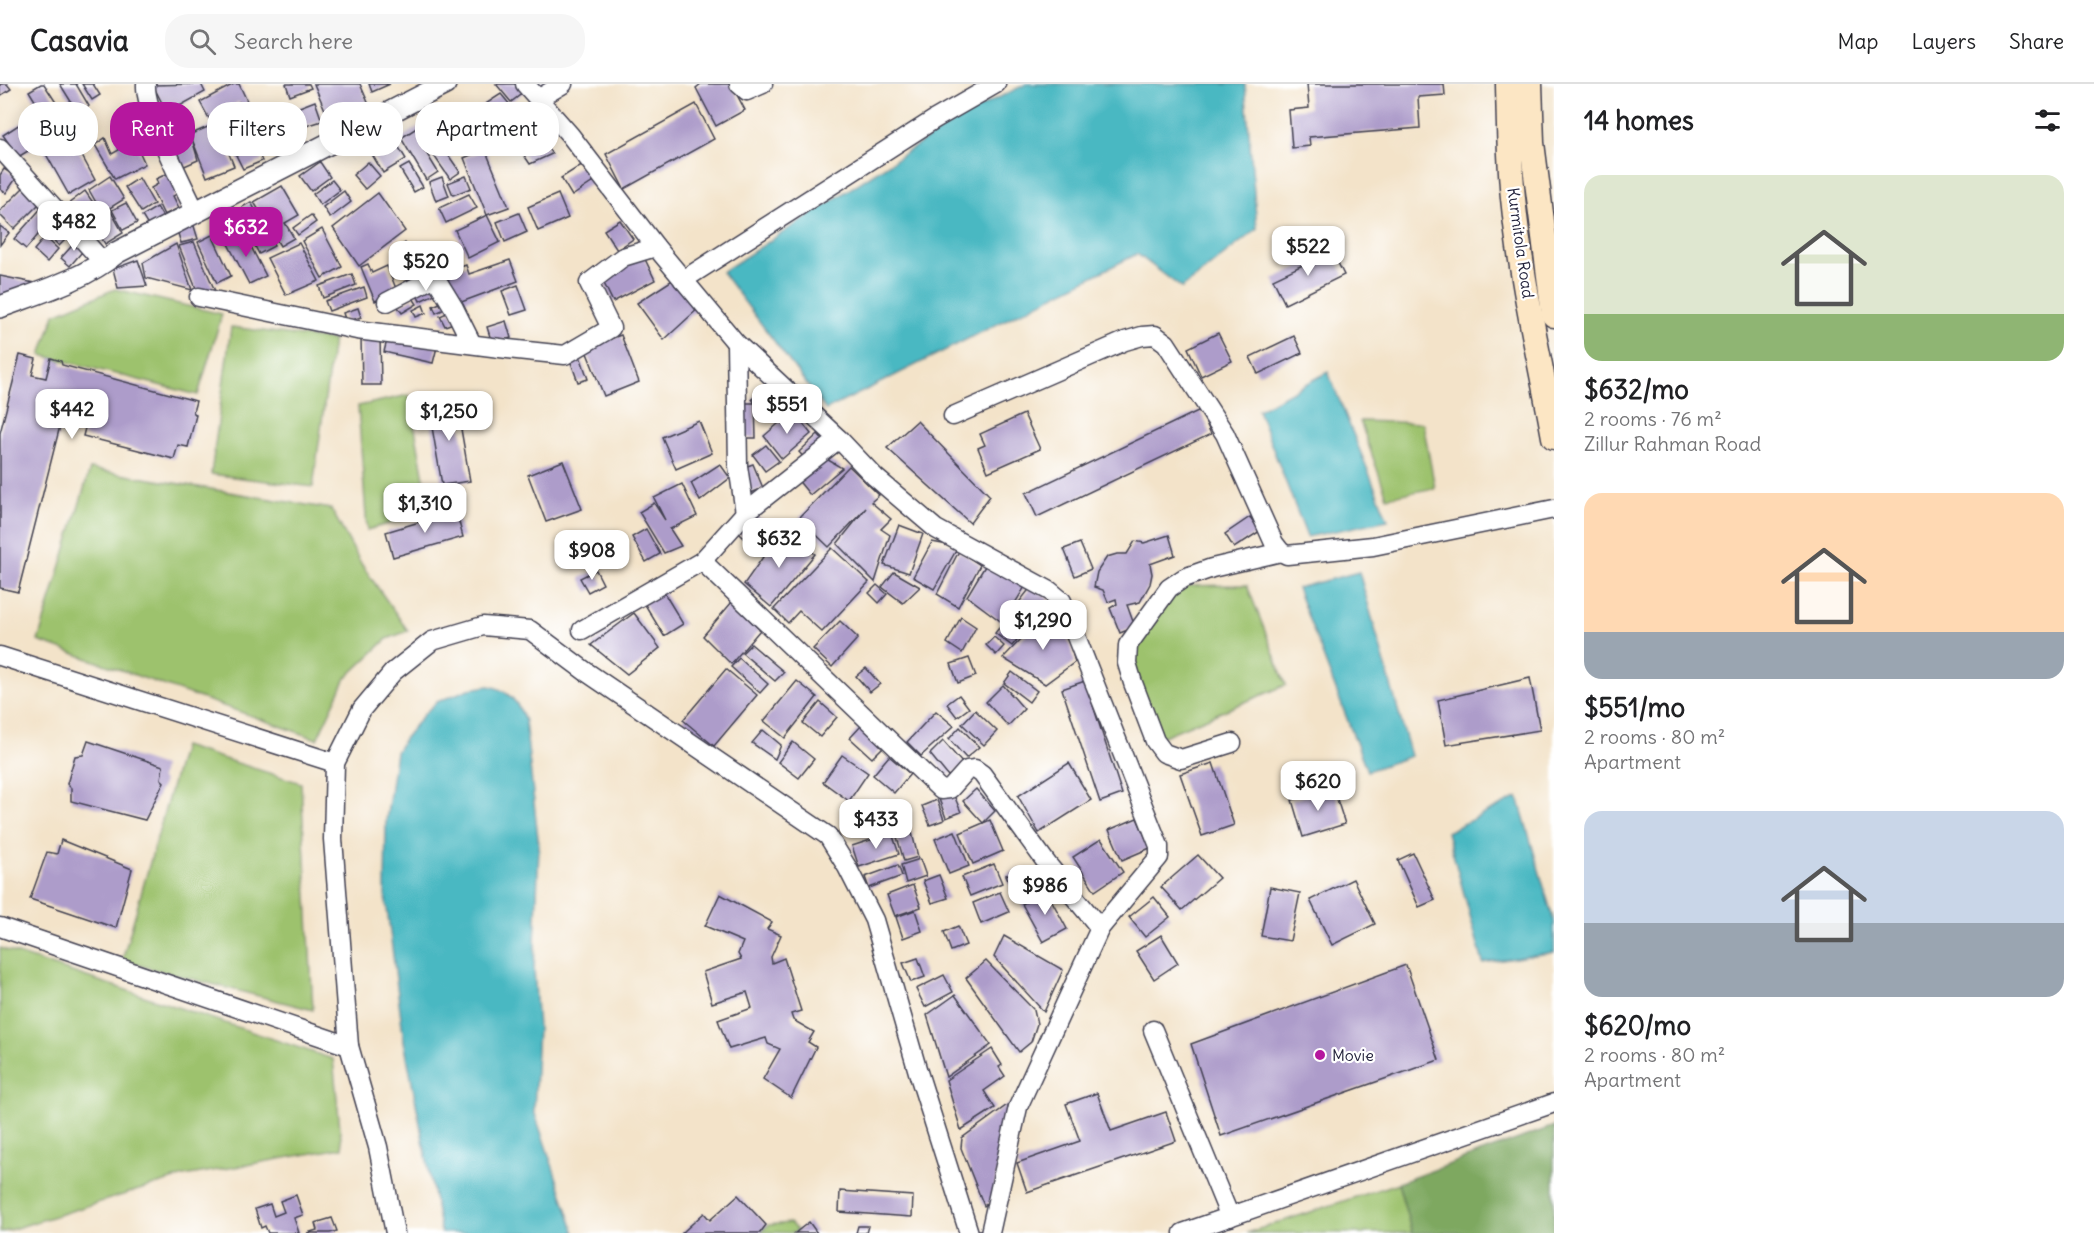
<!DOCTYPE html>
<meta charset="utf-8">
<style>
body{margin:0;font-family:Delius,sans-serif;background:#f6f6f6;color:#202124;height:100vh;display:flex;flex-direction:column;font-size:22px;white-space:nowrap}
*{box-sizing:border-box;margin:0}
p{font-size:20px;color:#757577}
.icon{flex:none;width:33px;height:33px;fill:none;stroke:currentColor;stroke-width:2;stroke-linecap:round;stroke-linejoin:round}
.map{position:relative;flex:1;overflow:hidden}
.drawer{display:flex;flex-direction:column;background:#fff;width:540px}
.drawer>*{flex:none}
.top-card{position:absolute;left:18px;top:18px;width:570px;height:54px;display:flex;gap:12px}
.price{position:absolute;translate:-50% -51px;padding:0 14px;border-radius:12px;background:#fff;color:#222;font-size:20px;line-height:39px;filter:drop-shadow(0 2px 3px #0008)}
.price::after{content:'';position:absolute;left:50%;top:36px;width:18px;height:14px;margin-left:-9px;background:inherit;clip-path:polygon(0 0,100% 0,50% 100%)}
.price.active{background:#b5179e;color:#fff}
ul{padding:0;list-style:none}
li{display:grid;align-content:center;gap:12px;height:318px;padding:0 30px}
li span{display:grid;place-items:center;height:186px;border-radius:18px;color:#555}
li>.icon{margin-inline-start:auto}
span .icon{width:108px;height:108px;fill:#fffc;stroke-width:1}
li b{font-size:26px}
h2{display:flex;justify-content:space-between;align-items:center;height:72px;padding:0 30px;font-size:26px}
.pill{padding:0 21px;border-radius:24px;background:#fff;box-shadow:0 3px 15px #0003;font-size:21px;line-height:54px}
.pill.active{background:#b5179e;color:#fff}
header{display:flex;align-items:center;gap:36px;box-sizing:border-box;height:84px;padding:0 30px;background:#fff;border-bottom:2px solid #e0e0e0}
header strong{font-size:28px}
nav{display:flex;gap:33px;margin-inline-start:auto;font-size:21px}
.search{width:420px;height:54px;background:#f6f6f6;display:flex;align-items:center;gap:15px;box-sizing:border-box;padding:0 21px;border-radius:24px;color:#757577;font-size:22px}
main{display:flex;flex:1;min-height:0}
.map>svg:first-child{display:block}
.green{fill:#9dc26d;stroke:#607254;stroke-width:1.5}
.forest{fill:#7ea860;stroke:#50654e;stroke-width:1.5}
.water{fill:#49b8c2;stroke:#366d7e;stroke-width:1.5}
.building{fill:#ad9cca}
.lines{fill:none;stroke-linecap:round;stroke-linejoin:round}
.minor-casing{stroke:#413f50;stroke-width:21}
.tertiary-casing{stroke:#413f50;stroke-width:24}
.secondary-casing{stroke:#413f50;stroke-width:27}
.minor{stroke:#fff;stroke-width:18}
.tertiary{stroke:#fff;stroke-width:21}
.secondary{stroke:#fce6c4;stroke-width:24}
.poi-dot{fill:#b5179e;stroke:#fff;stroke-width:2}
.labels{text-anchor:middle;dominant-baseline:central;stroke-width:4.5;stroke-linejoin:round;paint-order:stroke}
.street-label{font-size:16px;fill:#22223b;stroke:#fff}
.poi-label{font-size:16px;fill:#22223b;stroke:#fff;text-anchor:start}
</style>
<header>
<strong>Casavia</strong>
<div class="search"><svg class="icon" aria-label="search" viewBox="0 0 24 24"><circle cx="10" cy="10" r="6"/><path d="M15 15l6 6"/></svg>Search here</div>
<nav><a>Map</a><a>Layers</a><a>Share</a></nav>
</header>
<main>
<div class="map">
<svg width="1554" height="1149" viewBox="0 0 1554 1149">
<rect width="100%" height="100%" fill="#fff"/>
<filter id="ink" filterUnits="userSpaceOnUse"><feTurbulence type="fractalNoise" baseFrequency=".0167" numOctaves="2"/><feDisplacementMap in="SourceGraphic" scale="12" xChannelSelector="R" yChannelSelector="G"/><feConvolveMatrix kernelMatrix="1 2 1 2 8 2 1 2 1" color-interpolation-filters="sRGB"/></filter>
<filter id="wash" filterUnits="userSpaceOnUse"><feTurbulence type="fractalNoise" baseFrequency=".008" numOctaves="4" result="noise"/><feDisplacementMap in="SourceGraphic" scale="24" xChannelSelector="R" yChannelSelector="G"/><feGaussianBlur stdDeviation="1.35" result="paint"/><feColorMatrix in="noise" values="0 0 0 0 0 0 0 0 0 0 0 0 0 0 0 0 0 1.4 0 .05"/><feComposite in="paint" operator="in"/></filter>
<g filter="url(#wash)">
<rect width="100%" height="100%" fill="#f3e3c9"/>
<g class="green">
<polygon points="115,205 222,230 198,311 41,271 55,230"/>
<polygon points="231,243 333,256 313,403 211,390"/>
<polygon points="409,311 430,428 367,446 358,322"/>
<polygon points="1360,337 1423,339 1435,404 1387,413"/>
<polygon points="90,385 331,425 362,481 408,547 387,555 346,594 317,655 38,557"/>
<polygon points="1247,501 1286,601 1161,653 1128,579 1172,502"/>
<polygon points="183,662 301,699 313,926 122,877"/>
<polygon points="0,864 333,975 342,1064 184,1092 0,1149"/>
<polygon points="1398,1099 1412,1149 1247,1149"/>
<polygon points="790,1139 797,1146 794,1149 761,1148 768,1141"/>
</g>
<polygon class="forest" points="1554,1042 1554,1149 1412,1149 1398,1099"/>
<g class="water">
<polygon points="1026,0 1245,0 1257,145 1182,204 1137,170 826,326 722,188 964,31"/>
<polygon points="1328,288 1388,436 1307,453 1258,326"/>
<polygon points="1359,488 1411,672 1367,687 1297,504"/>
<path d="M 489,602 C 509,606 518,618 525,637 L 539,763 L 534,885 L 538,944 L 534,1027 L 575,1149 L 441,1149 L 404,957 L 385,809 L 386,737 L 396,668 L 404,655 L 425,629 L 437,618 L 469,605 Z"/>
<polygon points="1518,713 1554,838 1554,868 1483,879 1447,748"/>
</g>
<g id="blocks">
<g class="building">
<polygon points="0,0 7,0 11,5 0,12"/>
<polygon points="41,0 44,0 66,34 51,43 29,7"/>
<polygon points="60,0 76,0 89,22 78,29"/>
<polygon points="82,0 93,0 100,11 92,16"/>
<polygon points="201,0 205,8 167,29 153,1"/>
<polygon points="234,0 239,0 248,19 241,22 239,18 217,30 219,34 211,38 200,18"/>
<polygon points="286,0 309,0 311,4 290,12"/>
<polygon points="314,0 360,0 373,30 334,47"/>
<polygon points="369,0 390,0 372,8"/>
<polygon points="496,0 518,0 524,8 511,18"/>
<polygon points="701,0 731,0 745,26 716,42 696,4"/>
<polygon points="1307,0 1444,0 1445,11 1418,13 1420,44 1309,53 1310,62 1292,64 1289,26 1309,24"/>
<polygon points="501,10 520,33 481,56 474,45 489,39 481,23"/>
<polygon points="315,17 322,37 303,43 297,24"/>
<polygon points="696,20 714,55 624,105 606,70"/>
<polygon points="253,21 264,45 229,63 218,43 234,82 207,93 192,55 198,76 180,84 170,59 222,37 220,31 238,22 241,27"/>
<polygon points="438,30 448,46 422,62 438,88 426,96 401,54"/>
<polygon points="23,38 38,61 18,73 3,51"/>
<polygon points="129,45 145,80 115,95 95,61 105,54 112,70 119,66 115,50"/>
<polygon points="69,48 95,96 69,111 42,63"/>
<polygon points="537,49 552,70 530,80 517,61"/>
<polygon points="393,54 406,75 383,89 370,67"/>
<polygon points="253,56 262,77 243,85 233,65"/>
<polygon points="440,59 460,88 450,95 430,66"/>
<polygon points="485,65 509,123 487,131 500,158 468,174 455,146 487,131 464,74"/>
<polygon points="320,78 330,93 311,107 300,92"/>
<polygon points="368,78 380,92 365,105 353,91"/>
<polygon points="409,80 423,103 414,108 400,85"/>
<polygon points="583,80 593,98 572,112 561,94"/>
<polygon points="4,85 17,93 6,109 0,105 0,91"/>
<polygon points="169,89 183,107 173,112 179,124 164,131 151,104 158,100 156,95"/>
<polygon points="110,92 124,115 102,129 89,106"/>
<polygon points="466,92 471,104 453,111 448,99"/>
<polygon points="442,93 449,112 436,117 429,98"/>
<polygon points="139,94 154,120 141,128 125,103"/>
<polygon points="332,96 340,106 320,121 313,110"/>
<polygon points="26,101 42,117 14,145 0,131 0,127"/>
<polygon points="282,102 299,131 285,139 294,154 280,162 254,118"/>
<polygon points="85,107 101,130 94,135 110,126 123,149 105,160 92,137 79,147 63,124"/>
<polygon points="344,107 351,118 330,134 323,123"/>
<polygon points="378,109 405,147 359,182 333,144"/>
<polygon points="469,110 477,124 446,139 439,124"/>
<polygon points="558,110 568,134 538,147 528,123"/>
<polygon points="251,118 274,162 259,170 237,126"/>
<polygon points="126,119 137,139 123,146 112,126"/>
<polygon points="44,121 55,131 26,165 14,155"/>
<polygon points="157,123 166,138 151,147 142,132"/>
<polygon points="229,129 235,142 222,147 217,134"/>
<polygon points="519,129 527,148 505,158 497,138"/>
<polygon points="311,131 316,138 298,151 293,144"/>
<polygon points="57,135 71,150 59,162 44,146"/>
<polygon points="620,136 633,155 617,166 604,146"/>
<polygon points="193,139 198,155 181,159 176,143"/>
<polygon points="0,142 9,149 0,161"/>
<polygon points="322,145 342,183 322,194 302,157"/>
<polygon points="243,147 266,192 249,200 226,156"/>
<polygon points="212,151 231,192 217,199 198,158"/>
<polygon points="45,153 58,165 47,178 34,166"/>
<polygon points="79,154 87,162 70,182 61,174"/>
<polygon points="194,158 218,214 197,207 179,162"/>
<polygon points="299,159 319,197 286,211 267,174"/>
<polygon points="405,159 416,179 408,184 398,164"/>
<polygon points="176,160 192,206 146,194 143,179"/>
<polygon points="1332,167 1344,191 1285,220 1273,195"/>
<polygon points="642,169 655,196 613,218 600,191"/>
<polygon points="138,176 147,202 118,204 113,185"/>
<polygon points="510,176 518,197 456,220 444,189 466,181 469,190"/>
<polygon points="368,180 372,189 387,182 397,207 375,217 361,183"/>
<polygon points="423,181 427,189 413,197 409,188"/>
<polygon points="352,190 356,201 323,214 319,202"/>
<polygon points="0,192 44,201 0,216"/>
<polygon points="674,195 701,222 664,256 637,219"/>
<polygon points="432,198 437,209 420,217 415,206"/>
<polygon points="518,201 527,226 511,231 502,207"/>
<polygon points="364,203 367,213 329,227 325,217"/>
<polygon points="413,214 417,220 402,229 398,223"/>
<polygon points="447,216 449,223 436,229 433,222"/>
<polygon points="423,221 426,229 416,233 413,226"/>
<polygon points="358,224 361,233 346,238 343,229"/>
<polygon points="451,227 456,238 445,242 440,232"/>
<polygon points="506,237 511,254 492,259 487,243"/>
<polygon points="1218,249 1232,277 1201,292 1188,264"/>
<polygon points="621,251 639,298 604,312 585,264"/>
<polygon points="388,252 437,263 433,279 384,268"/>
<polygon points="1294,252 1302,269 1258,290 1250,273"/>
<polygon points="361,253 380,253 381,301 362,301"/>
<polygon points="579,269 588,295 578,298 569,273"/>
<polygon points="20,271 36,275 32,291 46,294 51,274 61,277 62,281 196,317 193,328 196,331 188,363 178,361 174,375 83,352 87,336 63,330 18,508 0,504 0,349"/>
<polygon points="766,305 778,322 764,331 755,319 756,354 742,354 741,319 755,319 752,315"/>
<polygon points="456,316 470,397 442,401 428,320"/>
<polygon points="1200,326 1211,350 1037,433 1026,409"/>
<polygon points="793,327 811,350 782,375 764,352"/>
<polygon points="1024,330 1040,365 988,388 978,364 985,361 980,350"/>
<polygon points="699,337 712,369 676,385 662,353"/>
<polygon points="917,337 990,412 970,439 887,364"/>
<polygon points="818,350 826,359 807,377 799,368"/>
<polygon points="766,361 779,377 765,387 753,371"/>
<polygon points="823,373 842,384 810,411 797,395"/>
<polygon points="563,377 582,425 546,438 528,391"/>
<polygon points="720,380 730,394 700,417 691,399"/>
<polygon points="753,380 763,404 751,409 742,384"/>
<polygon points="849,382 879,411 871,418 891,435 881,445 890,451 875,498 837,460 866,424 829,463 799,434"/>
<polygon points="682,400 697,432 670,445 681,462 664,469 639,428 654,419 665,436 654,414"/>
<polygon points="456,427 463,453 393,473 386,448"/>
<polygon points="753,431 781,444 758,468 737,447"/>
<polygon points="1250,433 1260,447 1234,464 1225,450"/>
<polygon points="899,441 923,450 909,489 884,481"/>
<polygon points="646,445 660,470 646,478 632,453"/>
<polygon points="788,447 815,470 771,523 744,500 763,473"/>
<polygon points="1169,451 1175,471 1150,480 1152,490 1150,500 1140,518 1127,521 1135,543 1120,549 1110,524 1117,520 1116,515 1108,518 1103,506 1094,503 1097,488 1107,473 1117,470 1127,470 1135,457 1144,459"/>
<polygon points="932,458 958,463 934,505 913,493"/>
<polygon points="1080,459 1091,485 1075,492 1064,465"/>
<polygon points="832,464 869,498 822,548 799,527 788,539 774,525"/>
<polygon points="959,467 980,481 958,523 937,510"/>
<polygon points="985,482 1013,492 1026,501 1003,539 967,512"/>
<polygon points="596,486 603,500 588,508 580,494"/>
<polygon points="894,488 920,503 903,519 882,503"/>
<polygon points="877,501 887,510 879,519 869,509"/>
<polygon points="660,502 683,540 664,552 641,514"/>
<polygon points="1031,503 1049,515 1012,562 995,549"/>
<polygon points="732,518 760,546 731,580 703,552"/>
<polygon points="1048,527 1069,558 1075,578 1045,600 1003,574"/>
<polygon points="634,529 660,564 627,590 591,561"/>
<polygon points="961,533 976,543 962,569 947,559"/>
<polygon points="840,537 858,554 832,583 813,565"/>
<polygon points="994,553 1004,562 996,571 986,561"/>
<polygon points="751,560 784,588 775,597 742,569"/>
<polygon points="739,574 768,600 760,609 731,583"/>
<polygon points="969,574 976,592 958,599 951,580"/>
<polygon points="866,584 880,600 870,608 856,592"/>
<polygon points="726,585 757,611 714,662 683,636"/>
<polygon points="1012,588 1037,607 1029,618 1004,599"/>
<polygon points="1530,594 1540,646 1446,661 1438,616"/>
<polygon points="797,597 817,613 785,654 764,637"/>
<polygon points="1085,597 1122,710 1100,718 1062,605"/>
<polygon points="1003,601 1024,625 1008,642 986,618"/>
<polygon points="959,611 969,624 957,633 947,620"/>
<polygon points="820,618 837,633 820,653 803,639"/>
<polygon points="975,626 997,647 984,661 962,640"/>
<polygon points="936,627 954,642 921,672 907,658"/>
<polygon points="862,641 885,661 872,674 850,654"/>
<polygon points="960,643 979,663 966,674 949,655"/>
<polygon points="763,646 781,661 775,675 752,659"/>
<polygon points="88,657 163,682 161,695 164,698 145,736 71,717 71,704 67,700 75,672 83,671"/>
<polygon points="943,657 964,681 948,692 930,670"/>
<polygon points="793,658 814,675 799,694 778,678"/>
<polygon points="842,671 868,689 849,717 823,698"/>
<polygon points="889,672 910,690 894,709 873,691"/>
<polygon points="1069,679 1091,716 1039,749 1018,712"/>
<polygon points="1213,679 1234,741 1202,752 1180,690"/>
<polygon points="1333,703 1345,740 1303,753 1292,716"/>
<polygon points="976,705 995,727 983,739 963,717"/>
<polygon points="953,709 961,728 946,734 939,715"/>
<polygon points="937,716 944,736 930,741 922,722"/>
<polygon points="902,724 906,739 862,753 857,737"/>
<polygon points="1137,734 1150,764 1122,776 1109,746"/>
<polygon points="990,736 1003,767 973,780 960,749"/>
<polygon points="955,747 969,782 949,790 935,755"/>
<polygon points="892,749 899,770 859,783 852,762"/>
<polygon points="912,749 918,773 904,777 897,753"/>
<polygon points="1101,755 1123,788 1095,807 1073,773"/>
<polygon points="61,756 132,785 116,844 30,815 47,768 57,770"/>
<polygon points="1413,769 1435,816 1419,823 1398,776"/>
<polygon points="1198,771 1219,794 1182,826 1161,803"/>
<polygon points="920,775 926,792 906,799 901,781"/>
<polygon points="994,780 1002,799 970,812 962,793"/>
<polygon points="898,781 902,792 869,804 865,793"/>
<polygon points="1021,785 1028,804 1014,810 1006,791"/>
<polygon points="939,791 948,814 932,819 923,797"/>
<polygon points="1038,792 1043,802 1034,807 1029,796"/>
<polygon points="1353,795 1375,840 1332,861 1310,816"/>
<polygon points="913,801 921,823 895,832 887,811"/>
<polygon points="1270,803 1300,809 1290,857 1261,852"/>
<polygon points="1046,806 1067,845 1043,858 1022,820"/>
<polygon points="1000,808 1009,828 981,840 973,819"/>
<polygon points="720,810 772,838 767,845 781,851 771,873 772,879 784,874 801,927 791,930 793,936 814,948 808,958 816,963 791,1014 763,995 780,965 768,960 766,954 729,965 718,936 752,924 747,908 712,919 703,888 741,875 738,870 743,858 705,842"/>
<polygon points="1154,813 1170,833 1145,853 1129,833"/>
<polygon points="915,826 922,847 903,854 896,833"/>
<polygon points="958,842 966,861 951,867 944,848"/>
<polygon points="1161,851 1178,879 1154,895 1136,867"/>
<polygon points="1004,852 1063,886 1044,928 994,873"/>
<polygon points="918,874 925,893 911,898 903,879"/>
<polygon points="986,877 1034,926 1037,940 1031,958 1019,968 966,894"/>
<polygon points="1406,881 1439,976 1221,1052 1191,960"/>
<polygon points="944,891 953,908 925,923 916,905"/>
<polygon points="955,911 991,961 946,993 927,931"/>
<polygon points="992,965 1002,981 999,983 1005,992 984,1007 995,1024 961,1046 946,996"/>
<polygon points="1097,1009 1111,1047 1166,1028 1176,1057 1027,1108 1017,1079 1080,1057 1066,1020"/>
<polygon points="1010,1019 992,1117 984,1122 961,1064 962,1054"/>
<polygon points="840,1107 913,1112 912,1133 839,1128"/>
<polygon points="296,1111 303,1131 294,1134 299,1149 268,1149 265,1142 261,1144 255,1125 270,1120 274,1132 284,1128 280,1117"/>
<polygon points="738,1111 766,1141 760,1149 682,1149 704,1129 710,1136"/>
<polygon points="332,1134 337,1147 330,1149 307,1149 317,1146 315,1139"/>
<polygon points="809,1138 817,1149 795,1149"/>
<polygon points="858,1142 868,1142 866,1149 856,1149"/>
</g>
</g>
</g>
<g filter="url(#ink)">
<use href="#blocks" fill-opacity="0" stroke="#413f50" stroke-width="1.5"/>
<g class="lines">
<defs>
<g id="minor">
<path d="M 146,0 C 144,26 183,101 196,129"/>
<polyline points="525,0 570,51 656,163 736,259 839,355 875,393 936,445 1050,507 1062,517 1159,762 1159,773 1100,844 1018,1023 990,1149"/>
<polyline points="739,0 747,7 763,0"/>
<polyline points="538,15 563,0"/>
<polyline points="0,64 104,179"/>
<polyline points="683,196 935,35 996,0"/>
<polyline points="199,213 357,246 508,265 565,271 611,244 589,199 623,173 656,163"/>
<polyline points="387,218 435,193 454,224 472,260"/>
<polyline points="736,259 738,382 745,429"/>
<polyline points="953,332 1125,257 1142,252 1155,251 1166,259 1225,350 1274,459 1281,468 1287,471 1373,462 1554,425"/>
<polyline points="702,477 941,706 950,705 967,686 975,685 982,690 1048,781 1100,844"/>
<polyline points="582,546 702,477 745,429 839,355"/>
<polyline points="0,572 335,679"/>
<polyline points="1232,659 1181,675 1164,669 1155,657 1133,599 1127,579 1128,561 1169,504 1184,494 1212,484 1281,468"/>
<polyline points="0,843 349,962"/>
<polyline points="1153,946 1230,1133"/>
<polyline points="395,1149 378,1063 349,962 333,755 335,679 362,625 393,588 432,557 483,542 530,546 585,587 828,752 847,783 874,836 918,988 969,1149"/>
<polyline points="1183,1149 1554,1019"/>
</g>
<path id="tertiary" d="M 0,223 C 40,208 83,196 116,169 L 445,0"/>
<g id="secondary">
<path d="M 1508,0 C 1509,41 1509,82 1514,123 C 1522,200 1540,277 1554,353"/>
<polyline points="1530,0 1532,59 1554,231"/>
</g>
</defs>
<use href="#minor" class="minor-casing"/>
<use href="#tertiary" class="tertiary-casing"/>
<use href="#secondary" class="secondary-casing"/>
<use href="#minor" class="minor"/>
<use href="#tertiary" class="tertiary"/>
<use href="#secondary" class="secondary"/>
</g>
</g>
<circle class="poi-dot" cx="1320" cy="971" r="6"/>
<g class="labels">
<g class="street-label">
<text transform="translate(1521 159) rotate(82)">Kurmitola Road</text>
</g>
<g class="poi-label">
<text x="1332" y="971">Movie</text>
</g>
</g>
</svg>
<b class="price" style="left:74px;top:168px">$482</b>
<b class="price active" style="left:246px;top:174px">$632</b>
<b class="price" style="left:1308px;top:193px">$522</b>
<b class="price" style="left:426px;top:208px">$520</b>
<b class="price" style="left:787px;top:351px">$551</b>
<b class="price" style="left:72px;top:356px">$442</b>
<b class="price" style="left:449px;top:358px">$1,250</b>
<b class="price" style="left:425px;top:450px">$1,310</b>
<b class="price" style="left:779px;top:485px">$632</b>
<b class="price" style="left:592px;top:497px">$908</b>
<b class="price" style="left:1043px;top:567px">$1,290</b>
<b class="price" style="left:1318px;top:728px">$620</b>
<b class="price" style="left:876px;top:766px">$433</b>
<b class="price" style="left:1045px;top:832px">$986</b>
<div class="top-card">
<a class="pill">Buy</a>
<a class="pill active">Rent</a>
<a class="pill">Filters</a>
<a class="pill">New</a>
<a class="pill">Apartment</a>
</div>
</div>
<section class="drawer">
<h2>14 homes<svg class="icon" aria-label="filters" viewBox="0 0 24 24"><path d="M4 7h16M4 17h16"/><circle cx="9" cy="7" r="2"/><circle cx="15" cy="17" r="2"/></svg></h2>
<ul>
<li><span style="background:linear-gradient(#dfe7d0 75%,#8fb573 0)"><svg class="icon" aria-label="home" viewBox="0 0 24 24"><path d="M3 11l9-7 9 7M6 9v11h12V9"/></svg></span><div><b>$632/mo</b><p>2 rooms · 76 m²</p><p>Zillur Rahman Road</p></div></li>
<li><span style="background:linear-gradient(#ffd9b3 75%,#9aa5b1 0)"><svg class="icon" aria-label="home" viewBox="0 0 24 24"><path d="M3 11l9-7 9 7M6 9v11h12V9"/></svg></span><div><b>$551/mo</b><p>2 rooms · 80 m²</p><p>Apartment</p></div></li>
<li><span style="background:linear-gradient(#c9d6e8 60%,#9aa5b1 0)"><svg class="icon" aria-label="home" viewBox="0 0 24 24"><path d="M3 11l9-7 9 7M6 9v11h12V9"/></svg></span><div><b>$620/mo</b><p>2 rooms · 80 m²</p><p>Apartment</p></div></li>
</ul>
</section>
</main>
